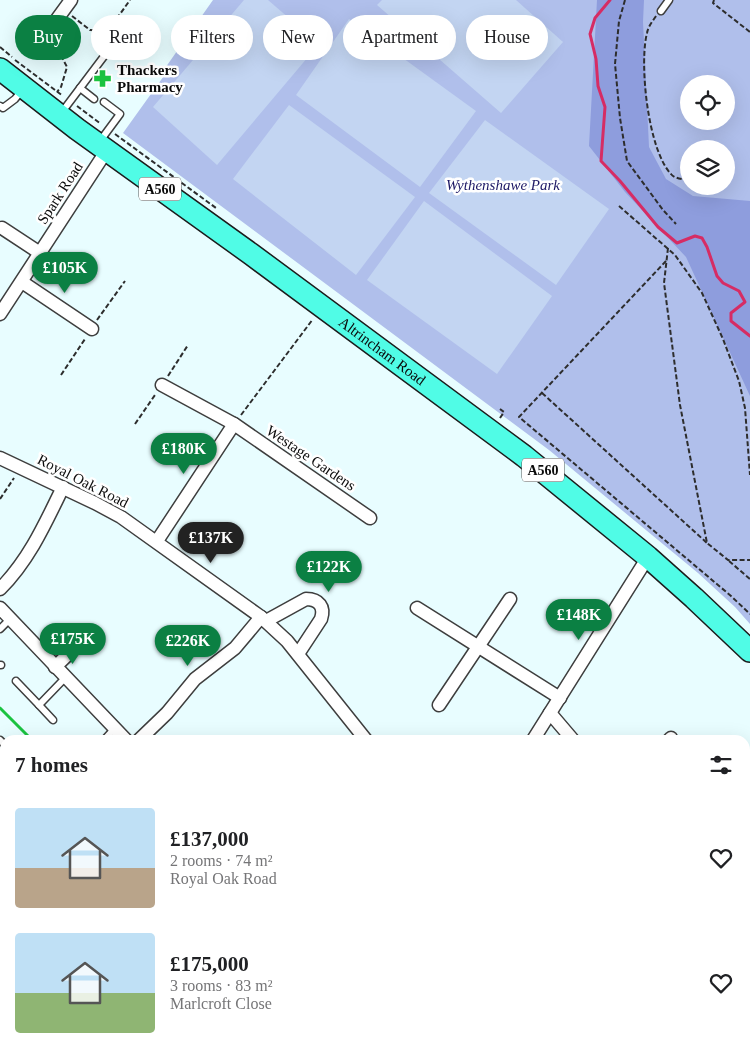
<!DOCTYPE html>
<meta charset="utf-8">
<style>
body{margin:0;font-family:"Times New Roman",serif;background:#f6f6f6;color:#202124;height:100vh;display:flex;flex-direction:column;font-size:19px;white-space:nowrap}
*{box-sizing:border-box;margin:0}
p{font-size:16px;color:#757577}
.icon{flex:none;width:28px;height:28px;fill:none;stroke:currentColor;stroke-width:2;stroke-linecap:round;stroke-linejoin:round}
.map{position:relative;flex:1;overflow:hidden}
.panel{position:absolute;left:0px;top:735px;width:750px;height:321px;display:flex;flex-direction:column;background:#fff;border-radius:15px 15px 0 0;box-shadow:0 5px 20px #0002}
.panel>*{flex:none}
.top-card{position:absolute;left:15px;top:15px;width:720px;height:45px;display:flex;gap:10px}
.buttons{position:absolute;left:680px;top:75px;display:grid;gap:10px}
.buttons a{display:grid;place-items:center;width:55px;height:55px;border-radius:50%;background:#fff;box-shadow:0 5px 20px #0002;font-size:25px}
.price{position:absolute;translate:-50% -42px;padding:0 11px;border-radius:18px;background:#0b8043;color:#fff;font-size:16px;line-height:32px;filter:drop-shadow(0 1px 2px #0008)}
.price::after{content:'';position:absolute;left:50%;top:30px;width:15px;height:11px;margin-left:-8px;background:inherit;clip-path:polygon(0 0,100% 0,50% 100%)}
.price.on{background:#222;color:#fff}
ul{padding:0;list-style:none}
li{display:flex;align-items:center;gap:15px;height:125px;padding:0 15px}
li span{display:grid;place-items:center;flex:none;width:140px;height:100px;border-radius:5px;color:#555}
li>.icon{margin-inline-start:auto}
span .icon{width:60px;height:60px;fill:#fffc;stroke-width:1}
li b{font-size:21px}
h2{display:flex;justify-content:space-between;align-items:center;height:60px;padding:0 15px;font-size:21px}
.pill{padding:0 18px;border-radius:22px;background:#fff;box-shadow:0 5px 20px #0002;font-size:18px;line-height:45px}
.pill.on{background:#0b8043;color:#fff}
.map>svg:first-child{display:block}
.green{fill:#b0bfeb;fill-rule:evenodd}
.forest{fill:#8e9ddd}
.pitch{fill:#c3d5f2}
.lines{fill:none;stroke-linecap:round;stroke-linejoin:round}
.stream{stroke:#d62c64;stroke-width:3}
.service-casing{stroke:#3e3e3e;stroke-width:9}
.minor-casing{stroke:#3e3e3e;stroke-width:15}
.tertiary-casing{stroke:#3e3e3e;stroke-width:19}
.trunk-casing{stroke:#1c1c1c;stroke-width:24}
.path{stroke:#2d2d2d;stroke-width:2;stroke-dasharray:5 2.5;stroke-linecap:butt}
.service{stroke:#fff;stroke-width:6}
.minor{stroke:#fff;stroke-width:12}
.tertiary{stroke:#fff;stroke-width:16}
.trunk{stroke:#50fce6;stroke-width:21}
.rail{stroke:#1bc340;stroke-width:3}
.labels{text-anchor:middle;dominant-baseline:central;stroke-width:5;stroke-linejoin:round;paint-order:stroke}
.shield{fill:#fff;stroke:#545454;stroke-width:1}
.shield-label{font-size:14px;font-weight:bold;fill:#0b0b0b}
.poi-label{font-size:15px;font-weight:bold;fill:#0b0b0b;stroke:#fff;text-anchor:start}
.park-label{font-size:15px;font-style:italic;fill:#1d1865;stroke:#fff}
.street-label{font-size:15px;fill:#0b0b0b;stroke:#fff}
</style>
<div class="map">
<svg width="750" height="1056" viewBox="0 0 750 1056">
<rect width="100%" height="100%" fill="#e8fdff"/>
<path class="green" d="M 213,0 L 750,0 L 750,624 L 735,607 L 698,573 L 549,450 L 123,133 L 166,73 L 163,71 ZM 689,84 L 726,84 L 726,121 L 689,121 ZM 689,149 L 726,149 L 726,186 L 689,186 Z"/>
<g class="forest">
<polygon points="597,0 644,0 643,22 649,147 666,179 693,196 750,201 750,396 686,257 625,192 589,146"/>
<polygon points="364,1051 582,1051 589,1056 370,1056"/>
</g>
<g class="pitch">
<polygon points="244,0 268,0 319,44 217,165 153,107"/>
<polygon points="382,0 516,0 563,42 501,113 377,5"/>
<polygon points="349,19 476,111 420,187 296,95"/>
<polygon points="289,105 415,197 356,275 233,179"/>
<polygon points="485,120 609,209 556,285 429,193"/>
<polygon points="424,201 552,296 497,374 367,280"/>
</g>
<g class="lines">
<polyline class="stream" points="610,0 595,18 590,34 596,59 598,86 605,107 601,161 620,181 658,227 677,243 695,236 702,238 707,247 717,276 723,283 739,291 745,302 731,313 731,321 750,336"/>
<defs>
<g id="service">
<polyline points="661,11 669,0"/>
<polyline points="80,88 94,99"/>
<polyline points="0,106 3,108 15,99 23,89"/>
<polyline points="62,112 111,47 121,55"/>
<polyline points="100,141 120,114 104,102"/>
<polyline points="0,629 10,619"/>
<polyline points="0,665 1,665"/>
<polyline points="16,681 39,705 66,677"/>
<polyline points="39,705 53,720"/>
<polyline points="0,740 5,745"/>
<polyline points="104,740 115,728"/>
<polyline points="316,1051 317,1056"/>
</g>
<g id="minor">
<polyline points="44,37 71,0"/>
<polyline points="2,228 40,253"/>
<polyline points="22,282 92,329"/>
<polyline points="0,314 107,150"/>
<polyline points="162,385 234,424 370,518"/>
<polyline points="0,458 95,503 121,517 261,617 287,641 366,740"/>
<polyline points="157,541 234,424"/>
<path d="M 0,589 C 29,560 45,524 63,487"/>
<polyline points="0,608 126,740"/>
<polyline points="417,608 560,698"/>
<path d="M 266,621 L 306,599 C 319,599 325,607 321,619 L 298,654"/>
<polyline points="55,667 87,636"/>
<polyline points="439,705 510,599"/>
<polyline points="550,713 573,740"/>
<polyline points="139,740 167,713 195,679 235,648 261,617"/>
<polyline points="533,740 648,557"/>
<polyline points="669,740 671,738"/>
<polyline points="0,870 5,875"/>
<polyline points="745,929 750,935"/>
<polyline points="0,964 5,959"/>
<polyline points="595,1051 600,1056"/>
<polyline points="3,1056 7,1051"/>
<polyline points="64,1056 68,1051"/>
</g>
<g id="tertiary">
<polyline points="0,1007 5,1012"/>
<polyline points="50,1051 56,1056"/>
<polyline points="740,1056 750,1048"/>
</g>
<g id="trunk">
<path id="s1" d="M 0,69 L 77,129 L 251,254 L 524,456 L 648,557 L 694,598 L 750,651"/>
</g>
</defs>
<use href="#service" class="service-casing"/>
<use href="#minor" class="minor-casing"/>
<use href="#tertiary" class="tertiary-casing"/>
<use href="#trunk" class="trunk-casing"/>
<g class="path">
<polyline points="625,0 619,21 615,64 620,118 627,161 663,210 676,224"/>
<polyline points="714,0 713,3 750,32"/>
<polyline points="72,16 90,30 112,31"/>
<path d="M 656,16 C 652,22 648,27 647,33 C 639,64 648,150 671,174 C 675,179 683,179 689,180"/>
<polyline points="108,31 130,0"/>
<polyline points="54,42 67,67 61,87 57,92"/>
<polyline points="0,47 12,57"/>
<polyline points="15,60 63,96"/>
<polyline points="77,106 101,124"/>
<polyline points="115,134 216,208"/>
<polyline points="619,206 675,255 702,293 723,339 739,381 745,408 750,475"/>
<polyline points="668,248 664,283 680,405 707,543 728,560 750,560"/>
<polyline points="666,261 519,417 731,596 750,614"/>
<polyline points="97,320 125,281"/>
<polyline points="61,375 85,339"/>
<polyline points="168,376 188,345"/>
<polyline points="542,393 707,543"/>
<polyline points="241,415 313,319"/>
<polyline points="500,418 504,412 500,409"/>
<polyline points="135,424 155,395"/>
<polyline points="0,499 14,478"/>
<polyline points="729,561 750,579"/>
<polyline points="745,994 750,989"/>
<polyline points="675,1056 680,1051"/>
</g>
<use href="#service" class="service"/>
<use href="#minor" class="minor"/>
<use href="#tertiary" class="tertiary"/>
<use href="#trunk" class="trunk"/>
<g class="rail">
<polyline points="0,708 32,740"/>
<polyline points="348,1051 354,1056"/>
</g>
</g>
<defs>
<symbol id="pharmacy-bare" viewBox="-9 -9 18 18"><path d="M-2-6h4v4h4v4h-4v4h-4v-4h-4v-4h4Z" fill="#1bc340" stroke="#fff" stroke-width="2.5" paint-order="stroke"/></symbol>
</defs>
<g fill-rule="evenodd">
<use href="#pharmacy-bare" x="90" y="66" width="25" height="25"/>
</g>
<g class="labels">
<g class="shield">
<rect x="139" y="177.5" width="42" height="23" rx="4"/>
<rect x="522" y="458.5" width="42" height="23" rx="4"/>
</g>
<g class="shield-label">
<text x="160" y="189">A560</text>
<text x="543" y="470">A560</text>
</g>
<g class="poi-label">
<text x="117" y="70">Thackers<tspan x="117" dy="17">Pharmacy</tspan></text>
</g>
<g class="park-label">
<text x="503" y="185">Wythenshawe Park</text>
</g>
<g class="street-label">
<text transform="translate(60 193) rotate(-57)">Spark Road</text>
<text stroke="none"><textPath href="#s1" startOffset="475">Altrincham Road</textPath></text>
<text transform="translate(311 458) rotate(34)">Westage Gardens</text>
<text transform="translate(83 481) rotate(27)">Royal Oak Road</text>
</g>
</g>
</svg>
<div class="buttons">
<a><svg class="icon" aria-label="locate" viewBox="0 0 24 24"><circle cx="12" cy="12" r="6"/><path d="M12 2v4M12 18v4M2 12h4M18 12h4"/></svg></a>
<a><svg class="icon" aria-label="layers" viewBox="0 0 24 24"><path d="M12 4l9 5-9 5-9-5zM3 14l9 5 9-5"/></svg></a>
</div>
<b class="price" style="left:65px;top:294px">£105K</b>
<b class="price" style="left:184px;top:475px">£180K</b>
<b class="price on" style="left:211px;top:564px">£137K</b>
<b class="price" style="left:329px;top:593px">£122K</b>
<b class="price" style="left:579px;top:641px">£148K</b>
<b class="price" style="left:73px;top:665px">£175K</b>
<b class="price" style="left:188px;top:667px">£226K</b>
<div class="top-card">
<a class="pill on">Buy</a>
<a class="pill">Rent</a>
<a class="pill">Filters</a>
<a class="pill">New</a>
<a class="pill">Apartment</a>
<a class="pill">House</a>
</div>
<section class="panel">
<h2>7 homes<svg class="icon" aria-label="filters" viewBox="0 0 24 24"><path d="M4 7h16M4 17h16"/><circle cx="9" cy="7" r="2"/><circle cx="15" cy="17" r="2"/></svg></h2>
<ul>
<li><span style="background:linear-gradient(#bfe0f5 60%,#b9a48a 0)"><svg class="icon" aria-label="home" viewBox="0 0 24 24"><path d="M3 11l9-7 9 7M6 9v11h12V9"/></svg></span><div><b>£137,000</b><p>2 rooms · 74 m²</p><p>Royal Oak Road</p></div><svg class="icon" aria-label="heart" viewBox="0 0 24 24"><path d="M12 20l-8-8c-3-5 5-10 8-4 3-6 11-1 8 4z"/></svg></li>
<li><span style="background:linear-gradient(#bfe0f5 60%,#8fb573 0)"><svg class="icon" aria-label="home" viewBox="0 0 24 24"><path d="M3 11l9-7 9 7M6 9v11h12V9"/></svg></span><div><b>£175,000</b><p>3 rooms · 83 m²</p><p>Marlcroft Close</p></div><svg class="icon" aria-label="heart" viewBox="0 0 24 24"><path d="M12 20l-8-8c-3-5 5-10 8-4 3-6 11-1 8 4z"/></svg></li>
</ul>
</section>
</div>
